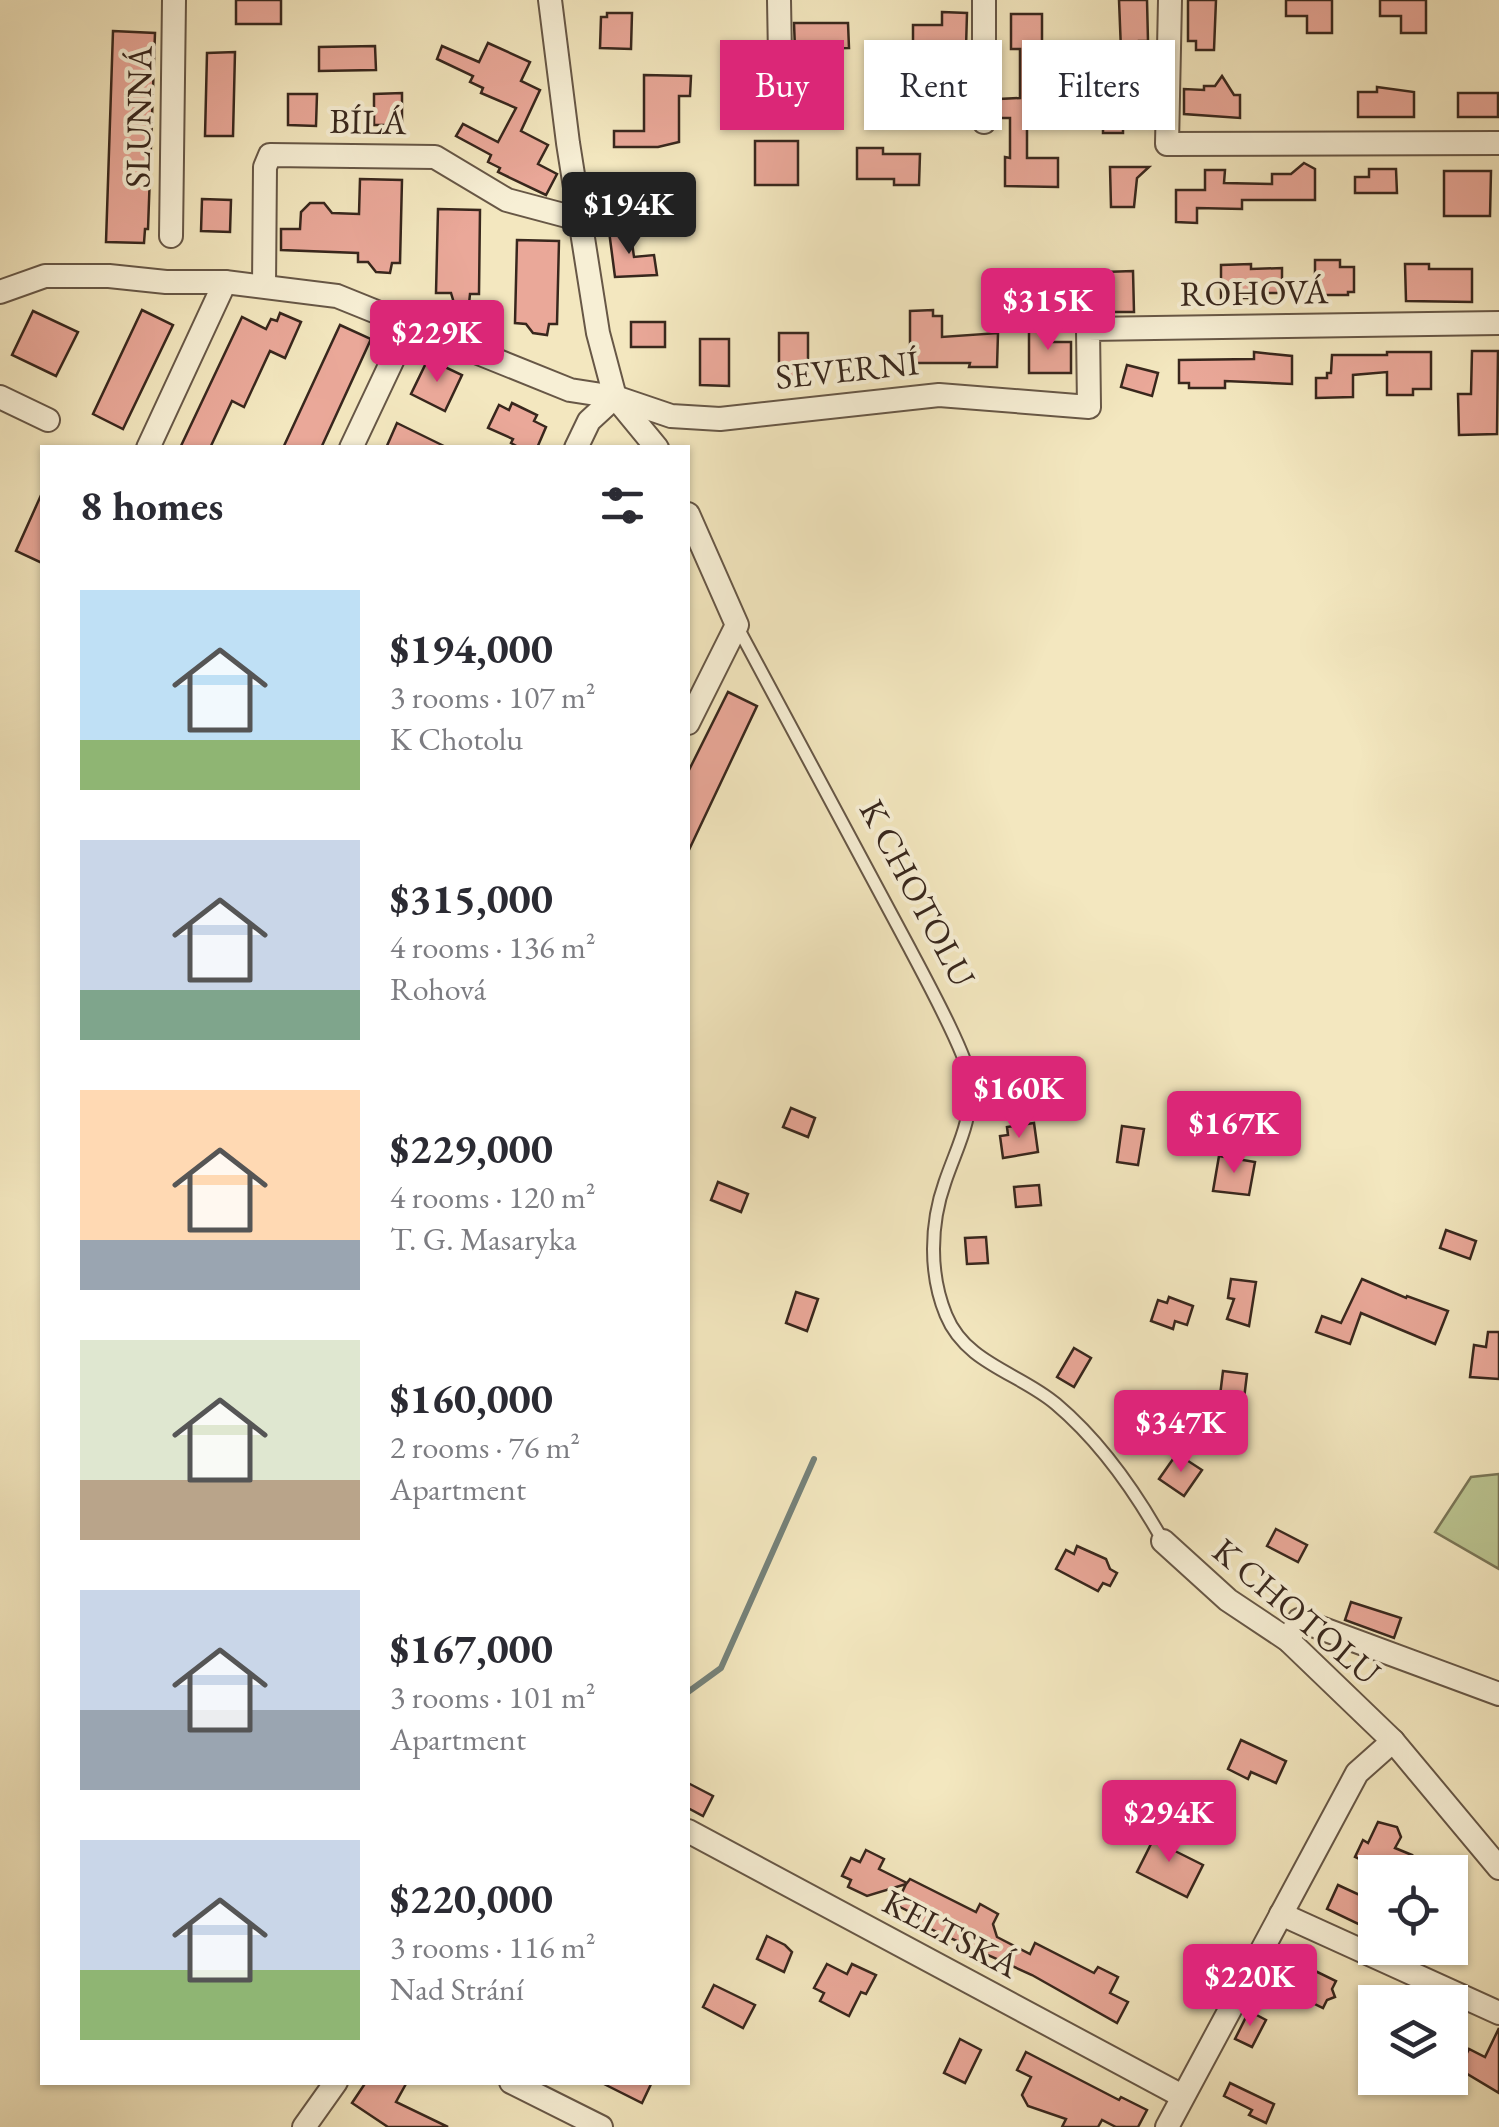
<!DOCTYPE html>
<meta charset="utf-8">
<style>
body{margin:0;font-family:"EB Garamond",serif;background:#f2f2f3;color:#2b2b33;height:100vh;display:flex;flex-direction:column;font-size:38px;white-space:nowrap}
*{box-sizing:border-box;margin:0}
p{font-size:32px;color:#7c7c81}
.icon{flex:none;width:55px;height:55px;fill:none;stroke:currentColor;stroke-width:2;stroke-linecap:round;stroke-linejoin:round}
.map{position:relative;flex:1;overflow:hidden}
.details{position:absolute;left:40px;top:445px;width:650px;height:1640px;display:flex;flex-direction:column;background:#fff;border-radius:0px;box-shadow:0 2px 8px #0004}
.details>*{flex:none}
.banner{position:absolute;left:720px;top:40px;width:628px;height:90px;display:flex;gap:20px}
.fabs{position:absolute;left:1358px;top:1855px;display:grid;gap:20px}
.fabs a{display:grid;place-items:center;width:110px;height:110px;border-radius:0px;background:#fff;box-shadow:0 2px 8px #0004;font-size:50px}
.price{position:absolute;translate:-50% -85px;padding:0 22px;border-radius:10px;background:#db2777;color:#fff;font-size:32px;line-height:65px;filter:drop-shadow(0 2px 5px #0008)}
.price::after{content:'';position:absolute;left:50%;top:60px;width:30px;height:22px;margin-left:-15px;background:inherit;clip-path:polygon(0 0,100% 0,50% 100%)}
.price.active{background:#222;color:#fff}
ul{padding:0;list-style:none}
li{display:flex;align-items:center;gap:30px;height:250px;padding:0 40px}
li span{display:grid;place-items:center;flex:none;width:280px;height:200px;border-radius:0px;color:#555}
li>.icon{margin-inline-start:auto}
span .icon{width:120px;height:120px;fill:#fffc;stroke-width:1}
li b{font-size:42px}
h2{display:flex;justify-content:space-between;align-items:center;height:120px;padding:0 40px;font-size:42px}
.tag{padding:0 35px;border-radius:0px;background:#fff;box-shadow:0 2px 8px #0004;font-size:35px;line-height:90px}
.tag.active{background:#db2777;color:#fff}
.map>svg:first-child{display:block}
.green{fill:#bbc591;stroke:#7a7657;stroke-width:2.5}
.lines{fill:none;stroke-linecap:round;stroke-linejoin:round}
.stream{stroke:#75827a;stroke-width:6}
.building{fill:#eaa899;stroke:#38271d;stroke-width:2.5}
.lane-casing{stroke:#675746;stroke-width:15}
.street-casing{stroke:#675746;stroke-width:26}
.lane{stroke:#f7efd5;stroke-width:11}
.street{stroke:#f7efd5;stroke-width:22}
.labels{text-anchor:middle;dominant-baseline:central;stroke-width:8;stroke-linejoin:round;paint-order:stroke}
.street-label{font-size:35px;fill:#38271d;stroke:#f7efd5}
</style>
<div class="map">
<svg width="1499" height="2127" viewBox="0 0 1499 2127">
<rect width="100%" height="100%" fill="#f3e7bf"/>
<filter id="stains"><feTurbulence type="fractalNoise" baseFrequency=".002" numOctaves="4"/><feColorMatrix values="0 0 0 0 .2 0 0 0 0 .09 0 0 0 0 .02 0 0 0 .5 -.17"/></filter>
<radialGradient id="worn" r=".72"><stop offset=".6" stop-color="#630" stop-opacity="0"/><stop offset="1" stop-color="#630" stop-opacity=".3"/></radialGradient>
<polygon class="green" points="1499,1474 1499,1569 1435,1532 1471,1477"/>
<g class="lines">
<polyline class="stream" points="688,1692 721,1668 814,1459"/>
</g>
<g class="building">
<rect x="236" y="0" width="45" height="24"/>
<polygon points="1119,0 1147,0 1148,41 1139,41 1139,50 1121,50"/>
<polygon points="1188,0 1216,0 1214,50 1196,50 1196,41 1188,41"/>
<polygon points="1286,0 1332,0 1332,33 1307,33 1307,16 1286,16"/>
<polygon points="1380,0 1426,0 1426,33 1401,33 1401,16 1380,16"/>
<polygon points="942,12 967,13 966,48 913,48 913,25 942,25"/>
<polygon points="607,13 632,13 631,49 600,48 601,17 607,17"/>
<polygon points="1011,14 1042,14 1042,64 1057,64 1054,118 1027,118 1027,158 1058,158 1058,187 1005,186 1005,157 1010,158 1010,118 999,118 999,99 1020,98 1020,49 1011,49"/>
<polygon points="794,23 848,23 849,48 795,49"/>
<polygon points="113,31 155,33 148,229 145,229 144,243 106,242"/>
<polygon points="488,43 530,62 521,81 540,90 521,131 548,145 538,164 557,174 546,195 498,172 500,168 488,162 491,155 456,136 463,124 498,142 516,108 481,93 483,88 470,82 473,76 437,59 442,46 479,62"/>
<polygon points="375,46 376,70 319,71 319,47"/>
<polygon points="235,52 233,136 205,136 207,53"/>
<polygon points="644,75 691,76 690,96 679,96 679,142 658,147 614,147 614,131 644,131"/>
<polygon points="1222,76 1234,95 1240,95 1240,118 1184,114 1184,89 1204,90 1204,86 1215,86"/>
<polygon points="1377,87 1414,92 1414,117 1358,117 1358,92 1377,92"/>
<polygon points="402,93 402,125 374,125 374,94"/>
<rect x="1458" y="93" width="40" height="24"/>
<polygon points="288,94 317,94 316,126 288,125"/>
<polygon points="1103,96 1141,96 1141,122 1123,122 1123,133 1103,133"/>
<rect x="755" y="141" width="43" height="44"/>
<polygon points="857,148 883,148 883,154 920,154 919,185 894,185 894,179 857,179"/>
<polygon points="1304,163 1315,169 1315,200 1242,200 1242,209 1197,208 1197,223 1176,222 1176,190 1205,190 1205,170 1225,170 1224,183 1272,184 1272,174 1291,174"/>
<polygon points="1110,167 1149,167 1137,178 1134,207 1111,207"/>
<polygon points="1369,169 1396,169 1397,193 1355,193 1355,177 1369,177"/>
<polygon points="1444,171 1491,171 1490,216 1444,216"/>
<polygon points="360,179 402,180 400,263 392,263 390,273 376,272 368,262 358,262 358,253 281,250 281,229 300,229 301,212 310,203 324,203 332,213 359,214"/>
<polygon points="202,199 231,200 230,232 201,231"/>
<polygon points="438,209 480,210 479,294 470,294 469,304 454,303 451,293 436,293"/>
<polygon points="630,228 634,257 654,255 657,275 615,277 609,231"/>
<polygon points="517,240 559,241 557,324 549,324 547,335 533,333 526,324 515,323"/>
<polygon points="1315,260 1340,260 1340,267 1354,267 1354,292 1348,292 1348,295 1315,295"/>
<polygon points="1251,264 1251,269 1282,268 1282,293 1259,293 1259,298 1221,298 1221,265"/>
<polygon points="1405,264 1429,264 1429,269 1472,269 1472,302 1406,301"/>
<polygon points="1133,271 1134,312 1106,312 1104,272"/>
<polygon points="1016,294 1016,322 996,323 995,295"/>
<polygon points="142,310 173,325 123,429 93,414"/>
<polygon points="933,310 933,316 942,316 942,337 998,333 997,367 969,367 970,363 910,363 910,311"/>
<polygon points="33,311 78,332 56,376 12,355"/>
<polygon points="280,313 301,322 285,358 270,351 244,407 232,401 210,448 180,448 242,317 266,329 271,319 277,321"/>
<rect x="631" y="322" width="34" height="25"/>
<polygon points="340,325 371,339 321,448 283,448"/>
<polygon points="1050,326 1050,342 1071,342 1071,373 1029,373 1029,327"/>
<rect x="779" y="333" width="29" height="46"/>
<polygon points="700,339 729,339 729,386 700,385"/>
<polygon points="1472,351 1498,351 1497,434 1459,435 1458,394 1471,394"/>
<polygon points="1254,352 1292,356 1292,384 1225,381 1225,388 1189,388 1189,383 1179,383 1179,360 1254,359"/>
<polygon points="1387,352 1431,352 1431,389 1413,389 1413,395 1387,395 1387,372 1353,375 1353,397 1316,398 1316,378 1327,378 1327,373 1331,373 1332,355 1387,355"/>
<polygon points="428,359 462,375 445,411 411,394"/>
<polygon points="1127,365 1158,373 1152,396 1121,387"/>
<polygon points="512,403 537,415 534,421 546,427 537,448 520,448 511,443 513,439 488,428 499,405 509,410"/>
<polygon points="397,423 448,448 386,448"/>
<polygon points="42,493 42,563 16,551"/>
<polygon points="728,692 757,706 688,852 688,772"/>
<polygon points="791,1108 815,1118 808,1137 783,1127"/>
<polygon points="1034,1123 1038,1152 1003,1158 1000,1136 1008,1135 1007,1127"/>
<polygon points="1122,1126 1144,1129 1138,1165 1117,1162"/>
<polygon points="1219,1156 1255,1162 1249,1195 1213,1191"/>
<polygon points="718,1182 748,1194 741,1212 711,1200"/>
<polygon points="1039,1185 1041,1205 1016,1207 1014,1187"/>
<polygon points="1446,1230 1476,1241 1470,1259 1440,1248"/>
<polygon points="986,1237 988,1263 967,1264 965,1238"/>
<polygon points="1231,1279 1256,1282 1249,1326 1227,1319 1234,1299 1228,1298"/>
<polygon points="1362,1279 1406,1298 1407,1296 1448,1311 1435,1344 1361,1313 1350,1344 1316,1332 1322,1316 1341,1323"/>
<polygon points="796,1292 818,1299 807,1331 786,1323"/>
<polygon points="1169,1297 1193,1306 1187,1325 1175,1321 1173,1329 1151,1321 1158,1300 1167,1303"/>
<polygon points="1488,1332 1499,1332 1499,1379 1470,1377 1474,1345 1486,1347"/>
<polygon points="1074,1348 1091,1358 1074,1387 1057,1377"/>
<polygon points="1223,1371 1247,1374 1243,1407 1219,1404"/>
<polygon points="1182,1457 1202,1470 1184,1496 1159,1479 1173,1459 1178,1463"/>
<polygon points="1276,1529 1307,1545 1298,1562 1267,1546"/>
<polygon points="1077,1546 1106,1559 1110,1569 1117,1573 1110,1586 1103,1583 1098,1591 1056,1569 1066,1550 1074,1554"/>
<polygon points="1351,1602 1401,1618 1394,1638 1345,1620"/>
<polygon points="1241,1740 1286,1761 1276,1783 1251,1772 1248,1779 1228,1769"/>
<polygon points="688,1783 713,1796 703,1816 688,1808"/>
<polygon points="1378,1822 1397,1827 1401,1837 1395,1848 1412,1855 1404,1872 1387,1872 1355,1857 1363,1840 1368,1843"/>
<polygon points="1158,1830 1177,1840 1173,1850 1203,1865 1187,1897 1137,1872"/>
<polygon points="866,1850 884,1859 879,1869 907,1883 910,1879 976,1912 980,1904 998,1914 993,1924 997,1937 1030,1954 1035,1943 1094,1973 1098,1967 1118,1977 1110,1993 1128,2002 1117,2023 1032,1975 917,1923 920,1917 896,1905 906,1884 867,1896 848,1887 851,1880 842,1876 851,1858 860,1862"/>
<polygon points="1338,1885 1375,1902 1375,1932 1327,1909"/>
<polygon points="767,1936 785,1945 792,1952 784,1972 757,1959"/>
<polygon points="827,1964 847,1974 852,1964 876,1975 866,1994 861,1992 849,2016 820,2001 824,1993 814,1988"/>
<polygon points="1305,1966 1336,1981 1332,1989 1335,1997 1327,2000 1323,2008 1278,1986 1287,1967 1302,1974"/>
<polygon points="714,1985 755,2005 743,2028 703,2007"/>
<polygon points="1249,2011 1266,2020 1252,2047 1235,2039"/>
<polygon points="1499,2028 1499,2093 1459,2069 1469,2049 1485,2057"/>
<polygon points="960,2039 981,2050 965,2083 944,2073"/>
<polygon points="1026,2052 1119,2100 1121,2097 1147,2110 1138,2127 1116,2127 1102,2120 1098,2127 1062,2127 1066,2119 1028,2106 1022,2095 1031,2077 1017,2070"/>
<polygon points="366,2082 407,2082 396,2102 448,2127 388,2127 352,2103"/>
<polygon points="600,2082 652,2082 642,2103"/>
<polygon points="1230,2083 1274,2104 1266,2123 1249,2115 1252,2110 1224,2096"/>
</g>
<g class="lines">
<defs>
<path id="lane" d="M 738,628 C 795,735 852,842 910,949 C 923,974 968,1056 970,1080 C 972,1123 958,1144 945,1182 C 930,1224 929,1274 946,1315 C 966,1364 1020,1373 1056,1404 C 1101,1442 1135,1491 1163,1541"/>
<g id="street">
<polyline points="550,0 568,143 598,333 615,397 657,448"/>
<polyline points="779,0 780,56"/>
<polyline points="1170,0 1167,144 1499,143"/>
<polyline points="984,122 984,0"/>
<polyline points="171,236 174,0"/>
<polyline points="264,286 265,167 270,155 435,157 507,200 582,220"/>
<polyline points="0,292 45,276 109,276 166,282 225,282 337,296 570,390 615,397 671,416 720,419 939,395 1089,407 1088,329 1499,323"/>
<polyline points="0,397 48,420"/>
<polyline points="148,448 225,282"/>
<polyline points="351,448 410,323"/>
<polyline points="576,448 589,421 615,397"/>
<polyline points="688,514 737,625 688,723"/>
<polyline points="1163,1541 1228,1600 1288,1640 1393,1741 1499,1868"/>
<polyline points="1288,1640 1299,1620 1499,1694"/>
<polyline points="688,1831 1182,2096"/>
<polyline points="1281,1914 1499,2013"/>
<polyline points="511,2082 601,2127"/>
<polyline points="304,2127 336,2082"/>
<polyline points="1167,2127 1357,1773 1393,1741"/>
</g>
</defs>
<use href="#lane" class="lane-casing"/>
<use href="#street" class="street-casing"/>
<use href="#lane" class="lane"/>
<use href="#street" class="street"/>
</g>
<g class="labels">
<g class="street-label">
<text transform="translate(138 117) rotate(-89)">SLUNNÁ</text>
<text transform="translate(368 121) rotate(1)">BÍLÁ</text>
<text transform="translate(1254 292) rotate(-1)">ROHOVÁ</text>
<text transform="translate(847 369) rotate(-6)">SEVERNÍ</text>
<text transform="translate(918 893) rotate(62)">K CHOTOLU</text>
<text transform="translate(1297 1611) rotate(40)">K CHOTOLU</text>
<text transform="translate(951 1933) rotate(28)">KELTSKÁ</text>
</g>
</g>
<rect width="100%" height="100%" filter="url(#stains)"/>
<rect width="100%" height="100%" fill="url(#worn)"/>
</svg>
<div class="fabs">
<a><svg class="icon" aria-label="locate" viewBox="0 0 24 24"><circle cx="12" cy="12" r="6"/><path d="M12 2v4M12 18v4M2 12h4M18 12h4"/></svg></a>
<a><svg class="icon" aria-label="layers" viewBox="0 0 24 24"><path d="M12 4l9 5-9 5-9-5zM3 14l9 5 9-5"/></svg></a>
</div>
<b class="price active" style="left:629px;top:257px">$194K</b>
<b class="price" style="left:1048px;top:353px">$315K</b>
<b class="price" style="left:437px;top:385px">$229K</b>
<b class="price" style="left:1019px;top:1141px">$160K</b>
<b class="price" style="left:1234px;top:1176px">$167K</b>
<b class="price" style="left:1181px;top:1475px">$347K</b>
<b class="price" style="left:1169px;top:1865px">$294K</b>
<b class="price" style="left:1250px;top:2029px">$220K</b>
<div class="banner">
<a class="tag active">Buy</a>
<a class="tag">Rent</a>
<a class="tag">Filters</a>
</div>
<section class="details">
<h2>8 homes<svg class="icon" aria-label="filters" viewBox="0 0 24 24"><path d="M4 7h16M4 17h16"/><circle cx="9" cy="7" r="2"/><circle cx="15" cy="17" r="2"/></svg></h2>
<ul>
<li><span style="background:linear-gradient(#bfe0f5 75%,#8fb573 0)"><svg class="icon" aria-label="home" viewBox="0 0 24 24"><path d="M3 11l9-7 9 7M6 9v11h12V9"/></svg></span><div><b>$194,000</b><p>3 rooms · 107 m²</p><p>K Chotolu</p></div></li>
<li><span style="background:linear-gradient(#c9d6e8 75%,#7fa58c 0)"><svg class="icon" aria-label="home" viewBox="0 0 24 24"><path d="M3 11l9-7 9 7M6 9v11h12V9"/></svg></span><div><b>$315,000</b><p>4 rooms · 136 m²</p><p>Rohová</p></div></li>
<li><span style="background:linear-gradient(#ffd9b3 75%,#9aa5b1 0)"><svg class="icon" aria-label="home" viewBox="0 0 24 24"><path d="M3 11l9-7 9 7M6 9v11h12V9"/></svg></span><div><b>$229,000</b><p>4 rooms · 120 m²</p><p>T. G. Masaryka</p></div></li>
<li><span style="background:linear-gradient(#dfe7d0 70%,#b9a48a 0)"><svg class="icon" aria-label="home" viewBox="0 0 24 24"><path d="M3 11l9-7 9 7M6 9v11h12V9"/></svg></span><div><b>$160,000</b><p>2 rooms · 76 m²</p><p>Apartment</p></div></li>
<li><span style="background:linear-gradient(#c9d6e8 60%,#9aa5b1 0)"><svg class="icon" aria-label="home" viewBox="0 0 24 24"><path d="M3 11l9-7 9 7M6 9v11h12V9"/></svg></span><div><b>$167,000</b><p>3 rooms · 101 m²</p><p>Apartment</p></div></li>
<li><span style="background:linear-gradient(#c9d6e8 65%,#8fb573 0)"><svg class="icon" aria-label="home" viewBox="0 0 24 24"><path d="M3 11l9-7 9 7M6 9v11h12V9"/></svg></span><div><b>$220,000</b><p>3 rooms · 116 m²</p><p>Nad Strání</p></div></li>
</ul>
</section>
</div>
